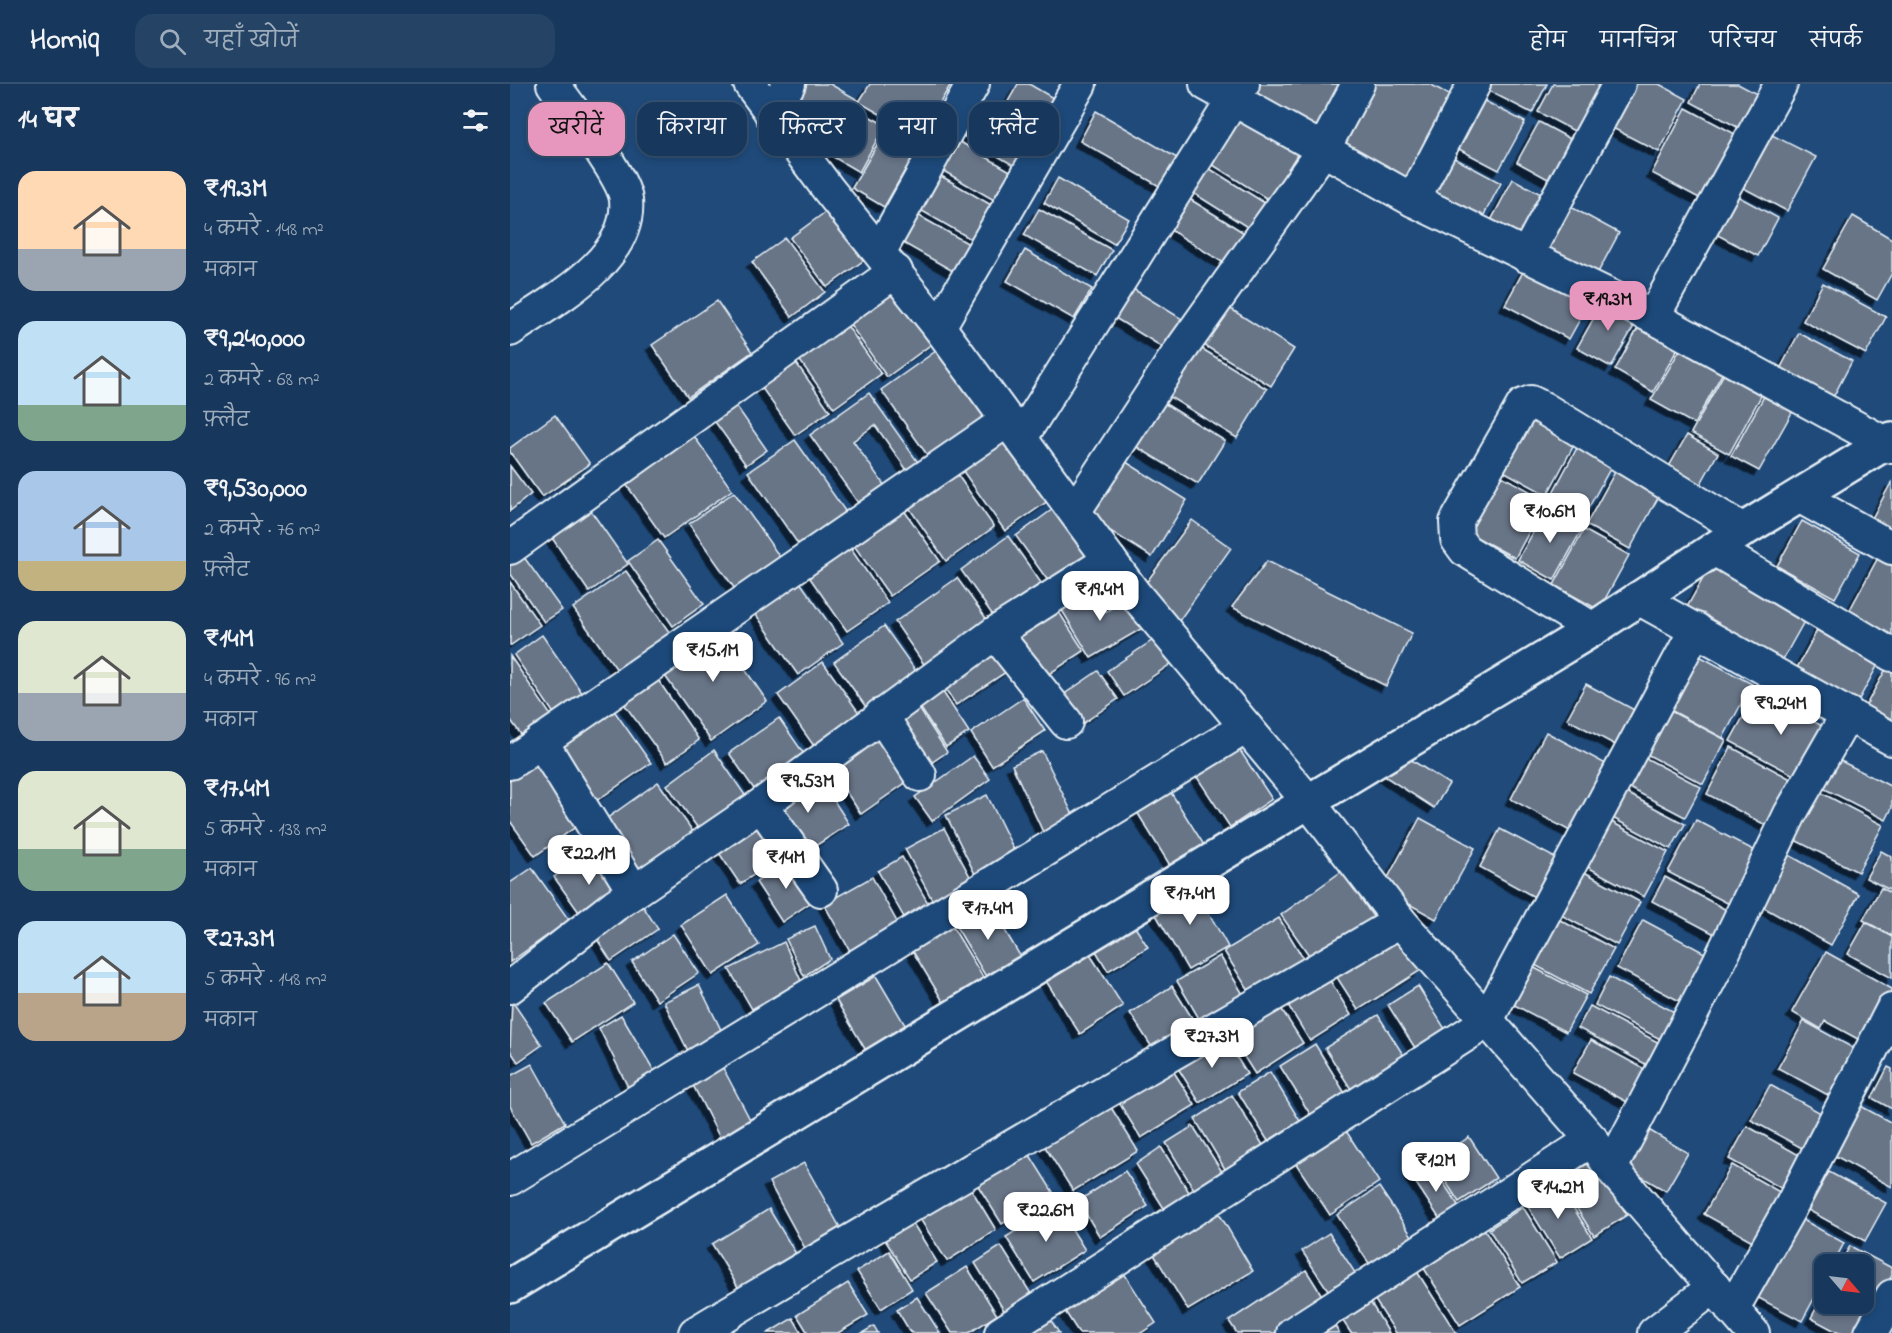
<!DOCTYPE html>
<html lang="hi">
<meta charset="utf-8">
<style>
body{margin:0;font-family:"Indie Flower","Playpen Sans Deva",sans-serif;background:#244365;color:#f1f3f6;height:100vh;display:flex;flex-direction:column;font-size:22px;white-space:nowrap}
*{box-sizing:border-box;margin:0}
p{font-size:20px;color:#9eacbb}
.icon{flex:none;width:33px;height:33px;fill:none;stroke:currentColor;stroke-width:2;stroke-linecap:round;stroke-linejoin:round}
.map{position:relative;flex:1;overflow:hidden}
.panel{display:flex;flex-direction:column;background:#17385c;width:510px}
.panel>*{flex:none}
.guide{position:absolute;left:18px;top:18px;width:570px;height:54px;display:flex;gap:12px}
.needle{width:39px;rotate:118deg}
.tools{position:absolute;left:1304px;top:1170px;display:grid;gap:12px}
.tools a{display:grid;place-items:center;width:60px;height:60px;border-radius:12px;background:#17385c;box-shadow:0 3px 9px #0003,0 0 0 2px #365272;font-size:30px}
.price{position:absolute;translate:-50% -51px;padding:0 14px;border-radius:12px;background:#fff;color:#222;font-size:20px;line-height:39px;filter:drop-shadow(0 2px 3px #0008)}
.price::after{content:'';position:absolute;left:50%;top:36px;width:18px;height:14px;margin-left:-9px;background:inherit;clip-path:polygon(0 0,100% 0,50% 100%)}
.price.selected{background:#e797bd;color:#111}
ul{padding:0;list-style:none}
li{display:flex;align-items:center;gap:18px;height:150px;padding:0 18px}
li span{display:grid;place-items:center;flex:none;width:168px;height:120px;border-radius:18px;color:#555}
li>.icon{margin-inline-start:auto}
span .icon{width:72px;height:72px;fill:#fffc;stroke-width:1}
li b{font-size:26px}
h2{display:flex;justify-content:space-between;align-items:center;height:72px;padding:0 18px;font-size:26px}
.tag{padding:0 21px;border-radius:18px;background:#17385c;box-shadow:0 3px 9px #0003,0 0 0 2px #365272;font-size:21px;line-height:54px}
.tag.selected{background:#e797bd;color:#111}
header{display:flex;align-items:center;gap:36px;box-sizing:border-box;height:84px;padding:0 30px;background:#17385c;border-bottom:2px solid #365272}
header strong{font-size:28px}
nav{display:flex;gap:33px;margin-inline-start:auto;font-size:21px}
.search{width:420px;height:54px;background:#244365;display:flex;align-items:center;gap:15px;box-sizing:border-box;padding:0 21px;border-radius:18px;color:#9eacbb;font-size:22px}
main{display:flex;flex:1;min-height:0}
.map>svg:first-child{display:block}
.building{fill:#687487;stroke:#e8f1f8;stroke-width:1.5;filter:url(#shadow)}
.lines{fill:none;stroke-linecap:round;stroke-linejoin:round}
.street-casing{stroke:#e8f1f8;stroke-width:36}
.secondary-casing{stroke:#e8f1f8;stroke-width:38}
.street{stroke:#1f4a7a;stroke-width:32}
.secondary{stroke:#1f4a7a;stroke-width:33}
</style>
<header>
<strong>Homiq</strong>
<div class="search"><svg class="icon" aria-label="search" viewBox="0 0 24 24"><circle cx="10" cy="10" r="6"/><path d="M15 15l6 6"/></svg>यहाँ खोजें</div>
<nav><a>होम</a><a>मानचित्र</a><a>परिचय</a><a>संपर्क</a></nav>
</header>
<main>
<section class="panel">
<h2>14 घर<svg class="icon" aria-label="filters" viewBox="0 0 24 24"><path d="M4 7h16M4 17h16"/><circle cx="9" cy="7" r="2"/><circle cx="15" cy="17" r="2"/></svg></h2>
<ul>
<li><span style="background:linear-gradient(#ffd9b3 65%,#9aa5b1 0)"><svg class="icon" aria-label="home" viewBox="0 0 24 24"><path d="M3 11l9-7 9 7M6 9v11h12V9"/></svg></span><div><b>₹19.3M</b><p>4 कमरे · 148 m²</p><p>मकान</p></div></li>
<li><span style="background:linear-gradient(#bfe0f5 70%,#7fa58c 0)"><svg class="icon" aria-label="home" viewBox="0 0 24 24"><path d="M3 11l9-7 9 7M6 9v11h12V9"/></svg></span><div><b>₹9,240,000</b><p>2 कमरे · 68 m²</p><p>फ़्लैट</p></div></li>
<li><span style="background:linear-gradient(#a9c7e8 75%,#c2b280 0)"><svg class="icon" aria-label="home" viewBox="0 0 24 24"><path d="M3 11l9-7 9 7M6 9v11h12V9"/></svg></span><div><b>₹9,530,000</b><p>2 कमरे · 76 m²</p><p>फ़्लैट</p></div></li>
<li><span style="background:linear-gradient(#dfe7d0 60%,#9aa5b1 0)"><svg class="icon" aria-label="home" viewBox="0 0 24 24"><path d="M3 11l9-7 9 7M6 9v11h12V9"/></svg></span><div><b>₹14M</b><p>4 कमरे · 96 m²</p><p>मकान</p></div></li>
<li><span style="background:linear-gradient(#dfe7d0 65%,#7fa58c 0)"><svg class="icon" aria-label="home" viewBox="0 0 24 24"><path d="M3 11l9-7 9 7M6 9v11h12V9"/></svg></span><div><b>₹17.4M</b><p>5 कमरे · 138 m²</p><p>मकान</p></div></li>
<li><span style="background:linear-gradient(#bfe0f5 60%,#b9a48a 0)"><svg class="icon" aria-label="home" viewBox="0 0 24 24"><path d="M3 11l9-7 9 7M6 9v11h12V9"/></svg></span><div><b>₹27.3M</b><p>5 कमरे · 148 m²</p><p>मकान</p></div></li>
</ul>
</section>
<div class="map">
<svg width="1382" height="1249" viewBox="0 0 1382 1249">
<defs>
<filter id="shadow"><feDropShadow dx="-5.5" dy="5.5" stdDeviation="0" flood-color="#0009"/></filter>
</defs>
<rect width="100%" height="100%" fill="#1f4a7a"/>
<filter id="ink" filterUnits="userSpaceOnUse"><feTurbulence type="fractalNoise" baseFrequency=".0167" numOctaves="2"/><feDisplacementMap in="SourceGraphic" scale="12" xChannelSelector="R" yChannelSelector="G"/><feConvolveMatrix kernelMatrix="1 2 1 2 8 2 1 2 1" color-interpolation-filters="sRGB"/></filter>
<g filter="url(#ink)">
<g class="building">
<polygon points="297,0 320,0 348,16 329,50 283,24"/>
<polygon points="360,0 441,0 410,53 349,18"/>
<polygon points="508,0 519,0 550,18 530,52 491,30"/>
<polygon points="738,0 844,0 810,59 730,13"/>
<polygon points="857,0 920,0 952,18 906,100 826,55"/>
<polygon points="975,0 1037,0 1022,29 973,4"/>
<polygon points="1043,0 1096,0 1070,50 1028,28"/>
<polygon points="1114,0 1149,0 1177,15 1149,68 1093,39"/>
<polygon points="1190,0 1228,0 1247,10 1229,44 1181,18"/>
<polygon points="969,14 1015,38 989,86 943,62"/>
<polygon points="729,21 793,61 759,116 695,76"/>
<polygon points="465,23 526,58 510,85 450,50"/>
<polygon points="1176,24 1225,50 1191,115 1142,89"/>
<polygon points="346,25 375,41 349,88 320,71"/>
<polygon points="586,27 667,74 651,103 570,57"/>
<polygon points="1029,38 1068,59 1047,100 1007,78"/>
<polygon points="375,47 407,65 374,123 342,104"/>
<polygon points="1254,47 1306,73 1277,127 1226,100"/>
<polygon points="440,52 507,91 491,120 423,81"/>
<polygon points="935,69 991,99 967,144 911,114"/>
<polygon points="692,80 758,121 742,146 677,105"/>
<polygon points="419,85 488,125 468,159 400,120"/>
<polygon points="548,94 619,135 604,160 534,119"/>
<polygon points="1003,95 1042,116 1014,169 975,148"/>
<polygon points="1218,107 1268,134 1248,172 1198,146"/>
<polygon points="673,111 736,150 717,181 654,142"/>
<polygon points="1050,117 1109,149 1085,194 1025,163"/>
<polygon points="325,121 361,171 317,203 280,154"/>
<polygon points="529,125 602,166 587,192 514,151"/>
<polygon points="404,129 466,164 450,191 388,156"/>
<polygon points="1343,132 1382,155 1382,189 1367,216 1313,185"/>
<polygon points="275,154 315,208 282,233 242,178"/>
<polygon points="515,166 582,205 564,235 497,197"/>
<polygon points="1020,175 1084,210 1059,255 995,221"/>
<polygon points="386,196 427,256 377,293 334,232"/>
<polygon points="1313,199 1376,233 1356,270 1293,237"/>
<polygon points="615,200 680,240 662,269 597,229"/>
<polygon points="1095,214 1129,233 1101,283 1067,264"/>
<polygon points="207,217 242,268 178,313 142,261"/>
<polygon points="713,220 784,265 761,302 689,258"/>
<polygon points="331,233 371,290 324,324 283,267"/>
<polygon points="1133,235 1172,257 1143,308 1105,286"/>
<polygon points="1289,249 1342,277 1320,319 1267,291"/>
<polygon points="1175,257 1217,281 1184,340 1141,316"/>
<polygon points="681,258 757,305 727,354 650,307"/>
<polygon points="433,262 480,328 418,372 371,306"/>
<polygon points="282,273 320,327 285,351 247,297"/>
<polygon points="1215,288 1252,310 1219,370 1181,349"/>
<polygon points="1257,307 1285,323 1249,387 1221,372"/>
<polygon points="359,309 410,381 399,389 365,341 343,357 377,405 351,423 300,351"/>
<polygon points="220,313 257,366 236,381 198,328"/>
<polygon points="649,316 715,357 688,400 622,360"/>
<polygon points="45,331 80,380 32,413 0,368 0,364"/>
<polygon points="1016,332 1065,359 1037,411 988,384"/>
<polygon points="179,345 222,406 154,454 111,393"/>
<polygon points="497,345 545,412 495,447 448,380"/>
<polygon points="1177,351 1208,369 1185,410 1153,393"/>
<polygon points="285,356 340,434 293,467 238,388"/>
<polygon points="1067,364 1101,383 1074,432 1040,414"/>
<polygon points="608,373 677,416 642,473 573,430"/>
<polygon points="0,382 21,410 0,427"/>
<polygon points="442,383 484,443 436,477 395,418"/>
<polygon points="1105,388 1149,412 1120,465 1076,441"/>
<polygon points="986,389 1036,416 1005,474 955,447"/>
<polygon points="1382,397 1382,453 1359,440"/>
<polygon points="224,408 272,476 227,508 179,440"/>
<polygon points="388,418 430,477 380,512 338,453"/>
<polygon points="550,420 589,477 546,508 506,452"/>
<polygon points="79,424 118,480 79,508 40,451"/>
<polygon points="1036,425 1072,445 1044,496 1008,476"/>
<polygon points="682,436 721,464 666,541 633,503"/>
<polygon points="1292,437 1350,469 1325,514 1267,482"/>
<polygon points="1074,446 1119,471 1089,526 1044,501"/>
<polygon points="498,452 536,506 489,540 451,486"/>
<polygon points="334,455 378,519 337,547 293,484"/>
<polygon points="148,456 194,520 163,542 118,477"/>
<polygon points="11,469 52,526 34,538 0,489 0,477"/>
<polygon points="1370,470 1382,477 1382,558 1336,533"/>
<polygon points="757,477 902,549 876,602 722,523"/>
<polygon points="1200,482 1296,534 1272,577 1176,525"/>
<polygon points="116,487 162,552 110,590 63,524"/>
<polygon points="285,491 333,559 288,591 240,522"/>
<polygon points="447,494 483,544 420,589 385,538"/>
<polygon points="0,498 30,541 1,561 0,561"/>
<polygon points="573,503 590,531 619,513 636,542 581,574 547,518"/>
<polygon points="545,522 574,567 528,597 499,551"/>
<polygon points="1310,541 1371,575 1347,619 1286,586"/>
<polygon points="205,542 257,617 201,657 148,582"/>
<polygon points="374,542 413,597 363,633 324,578"/>
<polygon points="32,551 75,613 47,634 4,571"/>
<polygon points="646,554 662,579 614,612 597,587"/>
<polygon points="485,558 502,584 446,621 429,595"/>
<polygon points="1180,567 1242,600 1213,654 1151,621"/>
<polygon points="0,572 44,636 15,656 0,635"/>
<polygon points="313,578 357,640 311,672 268,611"/>
<polygon points="1376,585 1382,588 1382,640 1354,625"/>
<polygon points="588,587 608,615 569,642 550,613"/>
<polygon points="146,593 189,656 157,679 112,617"/>
<polygon points="427,599 459,648 436,663 404,614"/>
<polygon points="1076,600 1130,629 1111,664 1057,635"/>
<polygon points="1247,608 1322,647 1295,697 1220,657"/>
<polygon points="513,614 535,647 482,682 461,649"/>
<polygon points="98,618 141,679 83,719 40,658"/>
<polygon points="405,618 437,668 409,687 376,637"/>
<polygon points="1153,623 1216,656 1193,700 1129,666"/>
<polygon points="269,634 301,680 251,715 219,669"/>
<polygon points="367,647 401,695 351,730 318,681"/>
<polygon points="1036,648 1107,686 1071,753 1001,715"/>
<polygon points="1221,663 1290,700 1265,746 1197,710"/>
<polygon points="729,665 762,715 720,743 687,693"/>
<polygon points="204,666 239,717 192,750 157,701"/>
<polygon points="532,667 564,733 533,748 502,681"/>
<polygon points="889,668 939,700 924,724 865,686"/>
<polygon points="1126,669 1191,703 1175,733 1110,699"/>
<polygon points="1319,671 1382,703 1382,724 1376,736 1305,700"/>
<polygon points="463,672 480,695 422,737 405,713"/>
<polygon points="25,673 71,739 25,772 0,737 0,690"/>
<polygon points="305,687 339,740 290,772 256,719"/>
<polygon points="148,698 189,756 130,798 89,740"/>
<polygon points="1300,703 1373,741 1348,788 1275,751"/>
<polygon points="1111,706 1175,740 1161,765 1097,731"/>
<polygon points="660,707 699,769 666,791 627,728"/>
<polygon points="477,711 509,776 468,796 436,731"/>
<polygon points="249,725 277,769 230,800 201,757"/>
<polygon points="1092,733 1158,768 1134,813 1068,778"/>
<polygon points="910,734 965,764 926,835 872,805"/>
<polygon points="1186,736 1257,773 1229,825 1158,788"/>
<polygon points="434,744 464,800 425,821 395,765"/>
<polygon points="990,745 1053,778 1032,817 970,783"/>
<polygon points="82,766 114,812 76,838 44,793"/>
<polygon points="1371,767 1382,773 1382,807 1356,794"/>
<polygon points="1279,771 1349,810 1321,861 1251,822"/>
<polygon points="392,773 419,821 395,835 368,787"/>
<polygon points="281,775 307,814 272,838 246,798"/>
<polygon points="1063,782 1130,818 1107,861 1040,825"/>
<polygon points="22,784 59,836 0,878 0,799"/>
<polygon points="832,787 864,834 803,877 771,831"/>
<polygon points="362,793 392,847 344,874 314,820"/>
<polygon points="1155,793 1224,830 1212,854 1142,817"/>
<polygon points="682,799 718,863 678,886 641,822"/>
<polygon points="1371,804 1382,810 1382,852 1353,836"/>
<polygon points="217,811 249,861 203,891 171,841"/>
<polygon points="127,813 148,845 101,877 80,844"/>
<polygon points="478,818 512,875 478,896 444,839"/>
<polygon points="1035,828 1104,865 1079,910 1010,873"/>
<polygon points="769,834 799,884 745,917 714,867"/>
<polygon points="1133,836 1204,874 1179,922 1107,884"/>
<polygon points="1356,838 1382,853 1382,894 1338,870"/>
<polygon points="305,842 320,875 294,892 276,855"/>
<polygon points="442,842 477,900 437,924 402,866"/>
<polygon points="625,843 638,863 598,887 586,867"/>
<polygon points="884,844 911,886 848,926 821,884"/>
<polygon points="163,850 189,889 147,917 122,878"/>
<polygon points="274,858 291,897 242,925 219,885"/>
<polygon points="1316,868 1382,905 1382,915 1357,960 1315,937 1311,945 1282,928"/>
<polygon points="579,869 613,922 570,950 536,897"/>
<polygon points="710,872 740,922 697,948 667,897"/>
<polygon points="1013,878 1076,911 1056,948 993,915"/>
<polygon points="98,879 123,918 62,958 36,919"/>
<polygon points="816,890 841,931 800,957 775,916"/>
<polygon points="366,892 398,946 358,970 326,916"/>
<polygon points="1099,893 1170,931 1156,958 1085,921"/>
<polygon points="189,901 216,956 181,973 154,918"/>
<polygon points="662,902 687,942 645,968 620,929"/>
<polygon points="908,902 942,956 912,975 878,921"/>
<polygon points="2,917 32,961 8,978 0,966"/>
<polygon points="767,918 793,959 745,990 719,949"/>
<polygon points="1080,922 1153,961 1141,983 1068,944"/>
<polygon points="111,931 146,990 119,1005 89,944"/>
<polygon points="868,931 899,980 846,1013 815,964"/>
<polygon points="1294,937 1354,970 1329,1017 1268,984"/>
<polygon points="713,951 737,990 690,1019 666,981"/>
<polygon points="1081,956 1138,987 1121,1020 1063,989"/>
<polygon points="805,960 839,1016 805,1038 770,982"/>
<polygon points="658,979 685,1021 631,1054 605,1012"/>
<polygon points="22,980 55,1039 21,1059 0,1022 0,992"/>
<polygon points="212,982 244,1043 213,1060 182,999"/>
<polygon points="1378,983 1382,985 1382,1025 1362,1014"/>
<polygon points="760,988 790,1037 758,1057 728,1008"/>
<polygon points="1260,1001 1320,1034 1301,1069 1241,1036"/>
<polygon points="722,1011 756,1066 718,1090 685,1035"/>
<polygon points="597,1017 628,1067 563,1107 532,1058"/>
<polygon points="1347,1020 1382,1039 1382,1103 1320,1069"/>
<polygon points="829,1036 869,1098 820,1131 779,1069"/>
<polygon points="1130,1041 1178,1069 1156,1107 1108,1079"/>
<polygon points="683,1042 716,1094 688,1112 656,1059"/>
<polygon points="1237,1042 1296,1075 1278,1108 1219,1075"/>
<polygon points="959,1053 986,1094 949,1118 923,1078"/>
<polygon points="651,1063 682,1113 657,1129 626,1080"/>
<polygon points="518,1068 543,1108 492,1140 467,1100"/>
<polygon points="1083,1076 1117,1131 1084,1152 1050,1097"/>
<polygon points="919,1077 952,1127 933,1140 900,1090"/>
<polygon points="294,1079 332,1147 296,1166 259,1098"/>
<polygon points="1222,1081 1273,1110 1246,1159 1194,1130"/>
<polygon points="615,1087 638,1122 590,1153 568,1117"/>
<polygon points="1319,1088 1376,1119 1355,1157 1298,1126"/>
<polygon points="455,1095 486,1146 437,1177 405,1127"/>
<polygon points="1047,1097 1082,1154 1050,1174 1015,1118"/>
<polygon points="869,1103 906,1158 864,1187 827,1131"/>
<polygon points="703,1119 743,1187 678,1226 637,1159"/>
<polygon points="547,1121 575,1166 524,1198 496,1153"/>
<polygon points="1013,1123 1047,1178 1012,1199 979,1145"/>
<polygon points="259,1125 291,1178 234,1213 202,1160"/>
<polygon points="397,1130 427,1178 400,1195 370,1148"/>
<polygon points="1288,1133 1334,1159 1323,1180 1314,1180 1314,1196 1292,1237 1245,1212"/>
<polygon points="971,1140 1010,1203 950,1241 910,1178"/>
<polygon points="819,1149 851,1198 824,1215 792,1167"/>
<polygon points="491,1162 528,1221 501,1238 465,1179"/>
<polygon points="1340,1162 1382,1184 1382,1191 1350,1249 1329,1249 1301,1234 1314,1210 1314,1220 1353,1220 1353,1180 1330,1180"/>
<polygon points="379,1167 402,1205 371,1225 347,1187"/>
<polygon points="608,1180 646,1239 631,1249 569,1249 549,1218"/>
<polygon points="457,1183 487,1231 459,1249 442,1249 416,1209"/>
<polygon points="796,1186 816,1218 769,1249 727,1249 719,1237"/>
<polygon points="906,1186 946,1249 886,1249 863,1213"/>
<polygon points="338,1199 358,1231 328,1249 298,1249 287,1231"/>
<polygon points="407,1213 430,1249 401,1249 387,1226"/>
<polygon points="859,1216 879,1249 841,1249 831,1234"/>
<polygon points="535,1227 549,1249 501,1249"/>
<polygon points="283,1234 292,1249 258,1249"/>
<polygon points="823,1239 829,1249 807,1249"/>
<polygon points="364,1242 368,1249 352,1249"/>
</g>
<g class="lines">
<defs>
<g id="street">
<polyline points="240,0 318,105 429,243 624,509 798,717 890,837 1082,1056 1101,1084 1243,1249"/>
<polyline points="696,0 903,116 1143,233 1382,363"/>
<polyline points="261,30 279,0"/>
<polyline points="903,116 964,0"/>
<polyline points="370,167 463,0"/>
<polyline points="1016,172 1109,0"/>
<polyline points="1143,233 1271,0"/>
<polyline points="429,243 570,0"/>
<path d="M 0,246 C 42,217 122,176 116,116 C 114,93 59,22 43,0"/>
<polyline points="511,354 733,0"/>
<polyline points="1289,412 1382,464"/>
<polyline points="566,425 665,274 813,66 848,0"/>
<polyline points="0,464 386,187"/>
<polyline points="1204,465 1382,571"/>
<polyline points="1128,514 1382,655"/>
<polyline points="1083,545 955,466 947,455 946,438 1013,321 1021,318 1033,324 1233,446"/>
<polyline points="485,549 556,638"/>
<polyline points="371,631 410,691"/>
<polyline points="31,657 124,808"/>
<polyline points="0,679 498,336"/>
<polyline points="251,721 311,806"/>
<polyline points="0,903 105,821 251,721 485,549 600,476"/>
<polyline points="1101,1084 1208,880 1280,730 1338,629"/>
<polyline points="0,1095 736,643"/>
<polyline points="1222,1226 1281,1122 1382,926"/>
<path d="M 185,1249 C 418,1109 655,975 890,837"/>
<polyline points="491,1249 976,938 1186,545"/>
<polyline points="783,1249 1082,1056"/>
<polyline points="1144,1249 1204,1203"/>
<polyline points="1361,1249 1382,1212"/>
</g>
<polyline id="secondary" points="0,1202 1083,545 1233,446 1382,355"/>
</defs>
<use href="#street" class="street-casing"/>
<use href="#secondary" class="secondary-casing"/>
<use href="#street" class="street"/>
<use href="#secondary" class="secondary"/>
</g>
</g>
</svg>
<div class="tools">
<a><svg class="needle" viewBox="-14 -14 28 28"><path d="M0-13l5 13h-10z" fill="#e53935"/><path d="M0 13l5-13h-10z" fill="#9eacbb"/></svg></a>
</div>
<b class="price selected" style="left:1098px;top:248px">₹19.3M</b>
<b class="price" style="left:1040px;top:460px">₹10.6M</b>
<b class="price" style="left:590px;top:538px">₹19.4M</b>
<b class="price" style="left:203px;top:599px">₹15.1M</b>
<b class="price" style="left:1271px;top:652px">₹9.24M</b>
<b class="price" style="left:298px;top:730px">₹9.53M</b>
<b class="price" style="left:79px;top:802px">₹22.1M</b>
<b class="price" style="left:276px;top:806px">₹14M</b>
<b class="price" style="left:680px;top:842px">₹17.4M</b>
<b class="price" style="left:478px;top:857px">₹17.4M</b>
<b class="price" style="left:702px;top:985px">₹27.3M</b>
<b class="price" style="left:926px;top:1109px">₹12M</b>
<b class="price" style="left:1048px;top:1136px">₹14.2M</b>
<b class="price" style="left:536px;top:1159px">₹22.6M</b>
<div class="guide">
<a class="tag selected">खरीदें</a>
<a class="tag">किराया</a>
<a class="tag">फ़िल्टर</a>
<a class="tag">नया</a>
<a class="tag">फ़्लैट</a>
</div>
</div>
</main>
